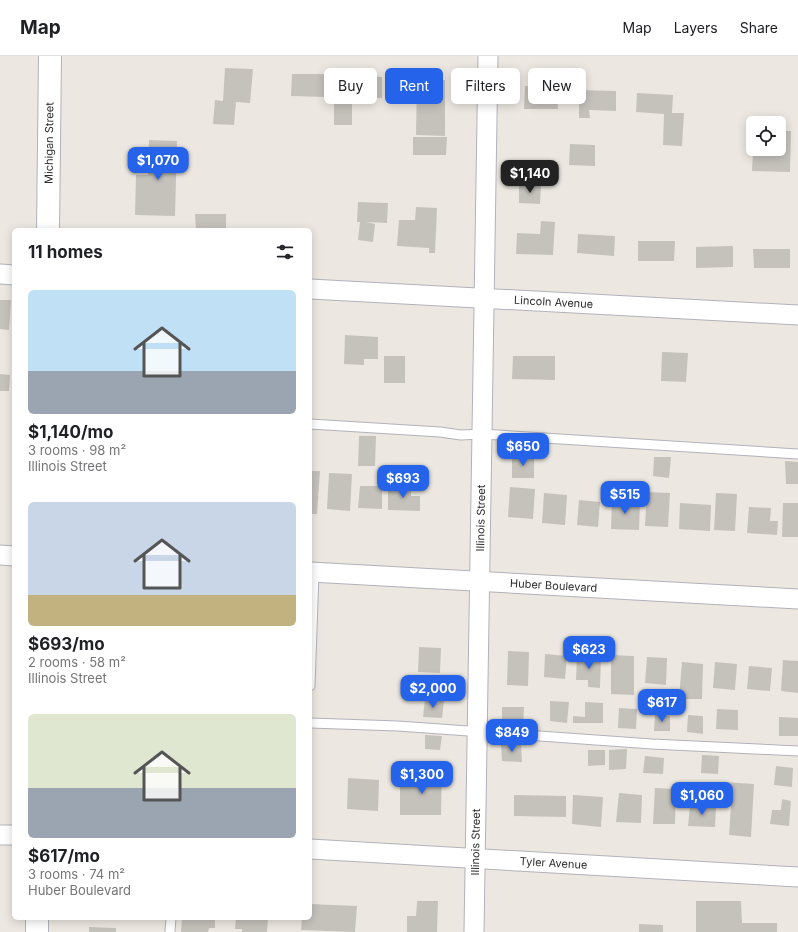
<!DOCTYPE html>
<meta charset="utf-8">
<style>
body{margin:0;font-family:Inter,sans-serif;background:#f2f2f2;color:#202124;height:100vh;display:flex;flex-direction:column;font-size:15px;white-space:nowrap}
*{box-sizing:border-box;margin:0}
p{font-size:13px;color:#757577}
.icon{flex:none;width:22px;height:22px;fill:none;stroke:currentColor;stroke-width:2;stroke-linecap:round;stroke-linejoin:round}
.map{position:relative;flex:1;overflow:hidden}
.panel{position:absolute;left:12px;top:172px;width:300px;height:692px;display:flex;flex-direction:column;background:#fff;border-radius:6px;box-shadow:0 2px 10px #0003}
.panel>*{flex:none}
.guide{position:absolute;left:324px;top:12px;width:380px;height:36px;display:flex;gap:8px}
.controls{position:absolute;left:746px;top:60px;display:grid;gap:8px}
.controls a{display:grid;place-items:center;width:40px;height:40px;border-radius:6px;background:#fff;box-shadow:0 2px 10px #0003;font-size:20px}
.price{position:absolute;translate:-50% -34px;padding:0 9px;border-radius:8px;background:#2563eb;color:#fff;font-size:13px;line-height:26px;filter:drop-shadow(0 1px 2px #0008)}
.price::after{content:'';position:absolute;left:50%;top:24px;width:12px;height:9px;margin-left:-6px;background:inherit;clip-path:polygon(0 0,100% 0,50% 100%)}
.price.on{background:#222;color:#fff}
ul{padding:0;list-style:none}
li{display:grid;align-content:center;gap:8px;height:212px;padding:0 16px}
li span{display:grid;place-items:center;height:124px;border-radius:6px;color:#555}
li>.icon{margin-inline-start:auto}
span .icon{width:72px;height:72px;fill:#fffc;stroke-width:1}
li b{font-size:17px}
h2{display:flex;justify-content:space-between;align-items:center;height:48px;padding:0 16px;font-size:17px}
.tag{padding:0 14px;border-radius:6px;background:#fff;box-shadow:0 2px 10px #0003;font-size:14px;line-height:36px}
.tag.on{background:#2563eb;color:#fff}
header{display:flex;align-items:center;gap:24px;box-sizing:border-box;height:56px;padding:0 20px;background:#fff;border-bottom:1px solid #e0e0e0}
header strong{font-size:19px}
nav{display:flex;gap:22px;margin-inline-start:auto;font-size:14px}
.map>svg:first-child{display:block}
.building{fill:#c5c2bc}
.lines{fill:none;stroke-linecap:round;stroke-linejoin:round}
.lane-casing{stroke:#b1b2bb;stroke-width:11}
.street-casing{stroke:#b1b2bb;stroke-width:21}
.secondary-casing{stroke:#b1b2bb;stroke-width:24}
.lane{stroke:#fff;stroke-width:9}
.street{stroke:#fff;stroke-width:19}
.secondary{stroke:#fff;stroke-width:22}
.labels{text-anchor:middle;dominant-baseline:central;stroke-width:4;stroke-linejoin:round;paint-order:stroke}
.street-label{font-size:11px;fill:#2d2d2d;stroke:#fff}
</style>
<header>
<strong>Map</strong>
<nav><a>Map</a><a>Layers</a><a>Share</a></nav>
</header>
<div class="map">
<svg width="798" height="876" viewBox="0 0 798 876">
<rect width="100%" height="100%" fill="#ece8e1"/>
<g class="building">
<polygon points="225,12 253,13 250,47 236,46 234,69 213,68 215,44 223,45"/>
<polygon points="292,18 324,18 325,41 291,40"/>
<polygon points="344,19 382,21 382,42 344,41"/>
<polygon points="417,23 445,24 445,80 416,79"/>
<polygon points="525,30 557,32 558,53 524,53"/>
<polygon points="579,34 616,35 616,55 589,54 590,62 579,62"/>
<polygon points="637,37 673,39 672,57 684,57 682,90 663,89 664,58 636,56"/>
<rect x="334" y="42" width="18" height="27"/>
<polygon points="779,75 791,75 790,116 752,115 753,96 772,96 772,93 779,93"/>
<polygon points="413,81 447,81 446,99 413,99"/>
<polygon points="149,84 177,85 175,160 135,159 136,119 148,119"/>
<polygon points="570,88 595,89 595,110 569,109"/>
<polygon points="519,128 541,130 540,148 519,147"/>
<polygon points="358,146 388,147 387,167 366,166 375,168 373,186 358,184 360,166 357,166"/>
<polygon points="416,151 437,152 435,197 429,197 429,192 397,190 399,164 415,164"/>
<polygon points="195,158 226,158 226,174 196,174"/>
<polygon points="541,165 555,166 553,199 516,198 517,177 540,178"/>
<polygon points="578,178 615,180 614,200 577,197"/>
<polygon points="638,185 675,185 674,205 638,205"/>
<polygon points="733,190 733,211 696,212 696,191"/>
<polygon points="753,193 790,193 790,212 754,212"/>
<polygon points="0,244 11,244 9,274 0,273"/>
<polygon points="345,279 378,281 378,303 364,303 364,309 344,308"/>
<polygon points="662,296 688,297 686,326 661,325"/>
<rect x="384" y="300" width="21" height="27"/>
<polygon points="513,300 555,300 555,324 512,323"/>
<polygon points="0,318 10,319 9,335 0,335"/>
<polygon points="359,380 376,380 375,410 358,410"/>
<rect x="512" y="400" width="22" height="22"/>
<polygon points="654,401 671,401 669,422 653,420"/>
<polygon points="785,405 798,406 798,428 786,428"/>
<polygon points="310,415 320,415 317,458 310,458"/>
<polygon points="329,417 352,418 350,455 327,453"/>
<polygon points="360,430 382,430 382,453 358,452"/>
<polygon points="411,430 411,440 420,440 420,455 388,454 388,431"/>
<polygon points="510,431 535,433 533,463 508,461"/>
<polygon points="647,436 670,437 668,471 645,470"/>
<polygon points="544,437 567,439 565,469 542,467"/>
<polygon points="716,437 737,438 735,475 714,474"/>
<polygon points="612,443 640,445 639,474 611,473"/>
<polygon points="579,444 600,446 598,471 577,469"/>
<polygon points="680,447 711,449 710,475 679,473"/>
<polygon points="783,447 798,447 798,481 782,481"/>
<polygon points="749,451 771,452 770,465 778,465 777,479 747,477"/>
<polygon points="419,591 441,592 440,617 418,616"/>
<polygon points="508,595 529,596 528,630 507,629"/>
<polygon points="545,598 567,600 565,623 544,621"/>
<polygon points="611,599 634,600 634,639 611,638"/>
<polygon points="577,600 601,601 600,632 588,631 588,624 576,624"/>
<polygon points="647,601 667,602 666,629 645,627"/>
<polygon points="783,604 798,605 798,637 781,635"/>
<polygon points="682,606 703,608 702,643 679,643"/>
<polygon points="715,606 737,608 735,634 713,632"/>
<polygon points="749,610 772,612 770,635 747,633"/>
<polygon points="425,643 444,645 442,662 423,661"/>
<polygon points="550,645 569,646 567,667 550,665"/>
<polygon points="585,646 603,647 603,667 573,667 573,660 585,661"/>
<polygon points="502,651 524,651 523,670 502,670"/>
<polygon points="619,652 637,653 636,673 618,672"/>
<polygon points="717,653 738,654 738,674 716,673"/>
<polygon points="655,659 670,660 670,675 654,675"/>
<polygon points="688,659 703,660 703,678 687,676"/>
<polygon points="779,661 798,662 798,680 779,680"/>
<polygon points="425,679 442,680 440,694 425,693"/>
<polygon points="501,688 521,688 522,706 502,705"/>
<polygon points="627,693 626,713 609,714 609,694"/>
<polygon points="588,694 605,694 605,709 588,710"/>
<polygon points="702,699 719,700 718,718 701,717"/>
<polygon points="645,700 664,702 663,718 643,717"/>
<polygon points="776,710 793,712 792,731 774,729"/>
<polygon points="413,716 442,717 441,759 400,759 400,724 414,725"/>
<polygon points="348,722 379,724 378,755 347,753"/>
<polygon points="724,726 754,728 751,781 729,779 731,750 723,749"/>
<polygon points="655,732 676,733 675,768 653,768"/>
<polygon points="619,737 642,739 641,767 616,766"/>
<polygon points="514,739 566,740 566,761 514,760"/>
<polygon points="573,739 603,741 601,771 572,768"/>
<polygon points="782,743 791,745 789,770 770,768 772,754 781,754"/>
<polygon points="690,749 716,751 715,771 688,770"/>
<polygon points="417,845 438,845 437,876 407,876 407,860 416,860"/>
<polygon points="696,845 741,845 742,867 777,867 777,876 696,876"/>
<polygon points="310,848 357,850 355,876 301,874 302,862 310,862"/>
<polygon points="182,862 215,862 215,872 209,872 208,876 181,876"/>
<polygon points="236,862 268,862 267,876 242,876 242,873 235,873"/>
<polygon points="639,868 663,869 663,876 639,876"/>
<polygon points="89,871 116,872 116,876 89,876"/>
</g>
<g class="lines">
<defs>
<g id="lane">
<polyline points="310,368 440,376 461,379 482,378 798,398"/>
<polyline points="310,630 314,517"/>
<polyline points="310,667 398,670 652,688 798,695"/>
<polyline points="170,876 171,862"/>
</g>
<g id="street">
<polyline points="0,218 14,219"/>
<path id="s1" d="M 310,233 L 798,259"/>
<polyline points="0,499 14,500"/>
<path id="s2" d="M 310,516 L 798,543"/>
<polyline points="0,779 14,779"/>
<path id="s3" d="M 310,793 L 798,821"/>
<path id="s4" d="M 474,876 L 488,0"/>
</g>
<g id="secondary">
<path id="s5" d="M 48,174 L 50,0"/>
<polyline points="37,876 37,862"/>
</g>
</defs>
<use href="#lane" class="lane-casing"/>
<use href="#street" class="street-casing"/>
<use href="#secondary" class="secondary-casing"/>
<use href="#lane" class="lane"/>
<use href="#street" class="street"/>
<use href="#secondary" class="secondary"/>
</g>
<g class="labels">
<g class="street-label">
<text stroke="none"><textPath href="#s5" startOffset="87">Michigan Street</textPath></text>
<text stroke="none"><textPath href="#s1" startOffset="244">Lincoln Avenue</textPath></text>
<text stroke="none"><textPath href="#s4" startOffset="414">Illinois Street</textPath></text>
<text stroke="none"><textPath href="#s2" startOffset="244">Huber Boulevard</textPath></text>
<text stroke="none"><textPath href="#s4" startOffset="90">Illinois Street</textPath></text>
<text stroke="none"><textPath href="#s3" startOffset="244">Tyler Avenue</textPath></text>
</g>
</g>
</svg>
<div class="controls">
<a><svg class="icon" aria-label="locate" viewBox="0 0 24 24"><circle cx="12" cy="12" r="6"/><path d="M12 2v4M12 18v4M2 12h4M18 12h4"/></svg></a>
</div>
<b class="price" style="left:158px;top:125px">$1,070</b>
<b class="price on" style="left:530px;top:138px">$1,140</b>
<b class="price" style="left:523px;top:411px">$650</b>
<b class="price" style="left:403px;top:443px">$693</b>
<b class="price" style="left:625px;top:459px">$515</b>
<b class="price" style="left:589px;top:614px">$623</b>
<b class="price" style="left:433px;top:653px">$2,000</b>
<b class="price" style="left:662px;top:667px">$617</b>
<b class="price" style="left:512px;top:697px">$849</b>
<b class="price" style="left:422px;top:739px">$1,300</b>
<b class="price" style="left:702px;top:760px">$1,060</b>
<div class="guide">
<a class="tag">Buy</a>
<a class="tag on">Rent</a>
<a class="tag">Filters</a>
<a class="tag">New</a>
</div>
<section class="panel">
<h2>11 homes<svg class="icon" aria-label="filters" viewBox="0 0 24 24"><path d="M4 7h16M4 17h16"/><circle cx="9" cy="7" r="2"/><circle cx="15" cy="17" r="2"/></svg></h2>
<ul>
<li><span style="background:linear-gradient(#bfe0f5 65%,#9aa5b1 0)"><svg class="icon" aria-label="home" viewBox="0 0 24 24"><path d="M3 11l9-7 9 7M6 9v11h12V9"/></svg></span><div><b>$1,140/mo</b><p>3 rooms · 98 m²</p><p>Illinois Street</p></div></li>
<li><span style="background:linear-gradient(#c9d6e8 75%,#c2b280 0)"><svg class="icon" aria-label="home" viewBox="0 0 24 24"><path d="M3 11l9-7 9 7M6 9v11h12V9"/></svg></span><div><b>$693/mo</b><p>2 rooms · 58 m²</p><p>Illinois Street</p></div></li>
<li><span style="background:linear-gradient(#dfe7d0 60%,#9aa5b1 0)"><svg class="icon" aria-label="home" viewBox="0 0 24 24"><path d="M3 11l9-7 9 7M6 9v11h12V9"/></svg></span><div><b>$617/mo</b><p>3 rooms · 74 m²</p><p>Huber Boulevard</p></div></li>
</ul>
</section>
</div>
